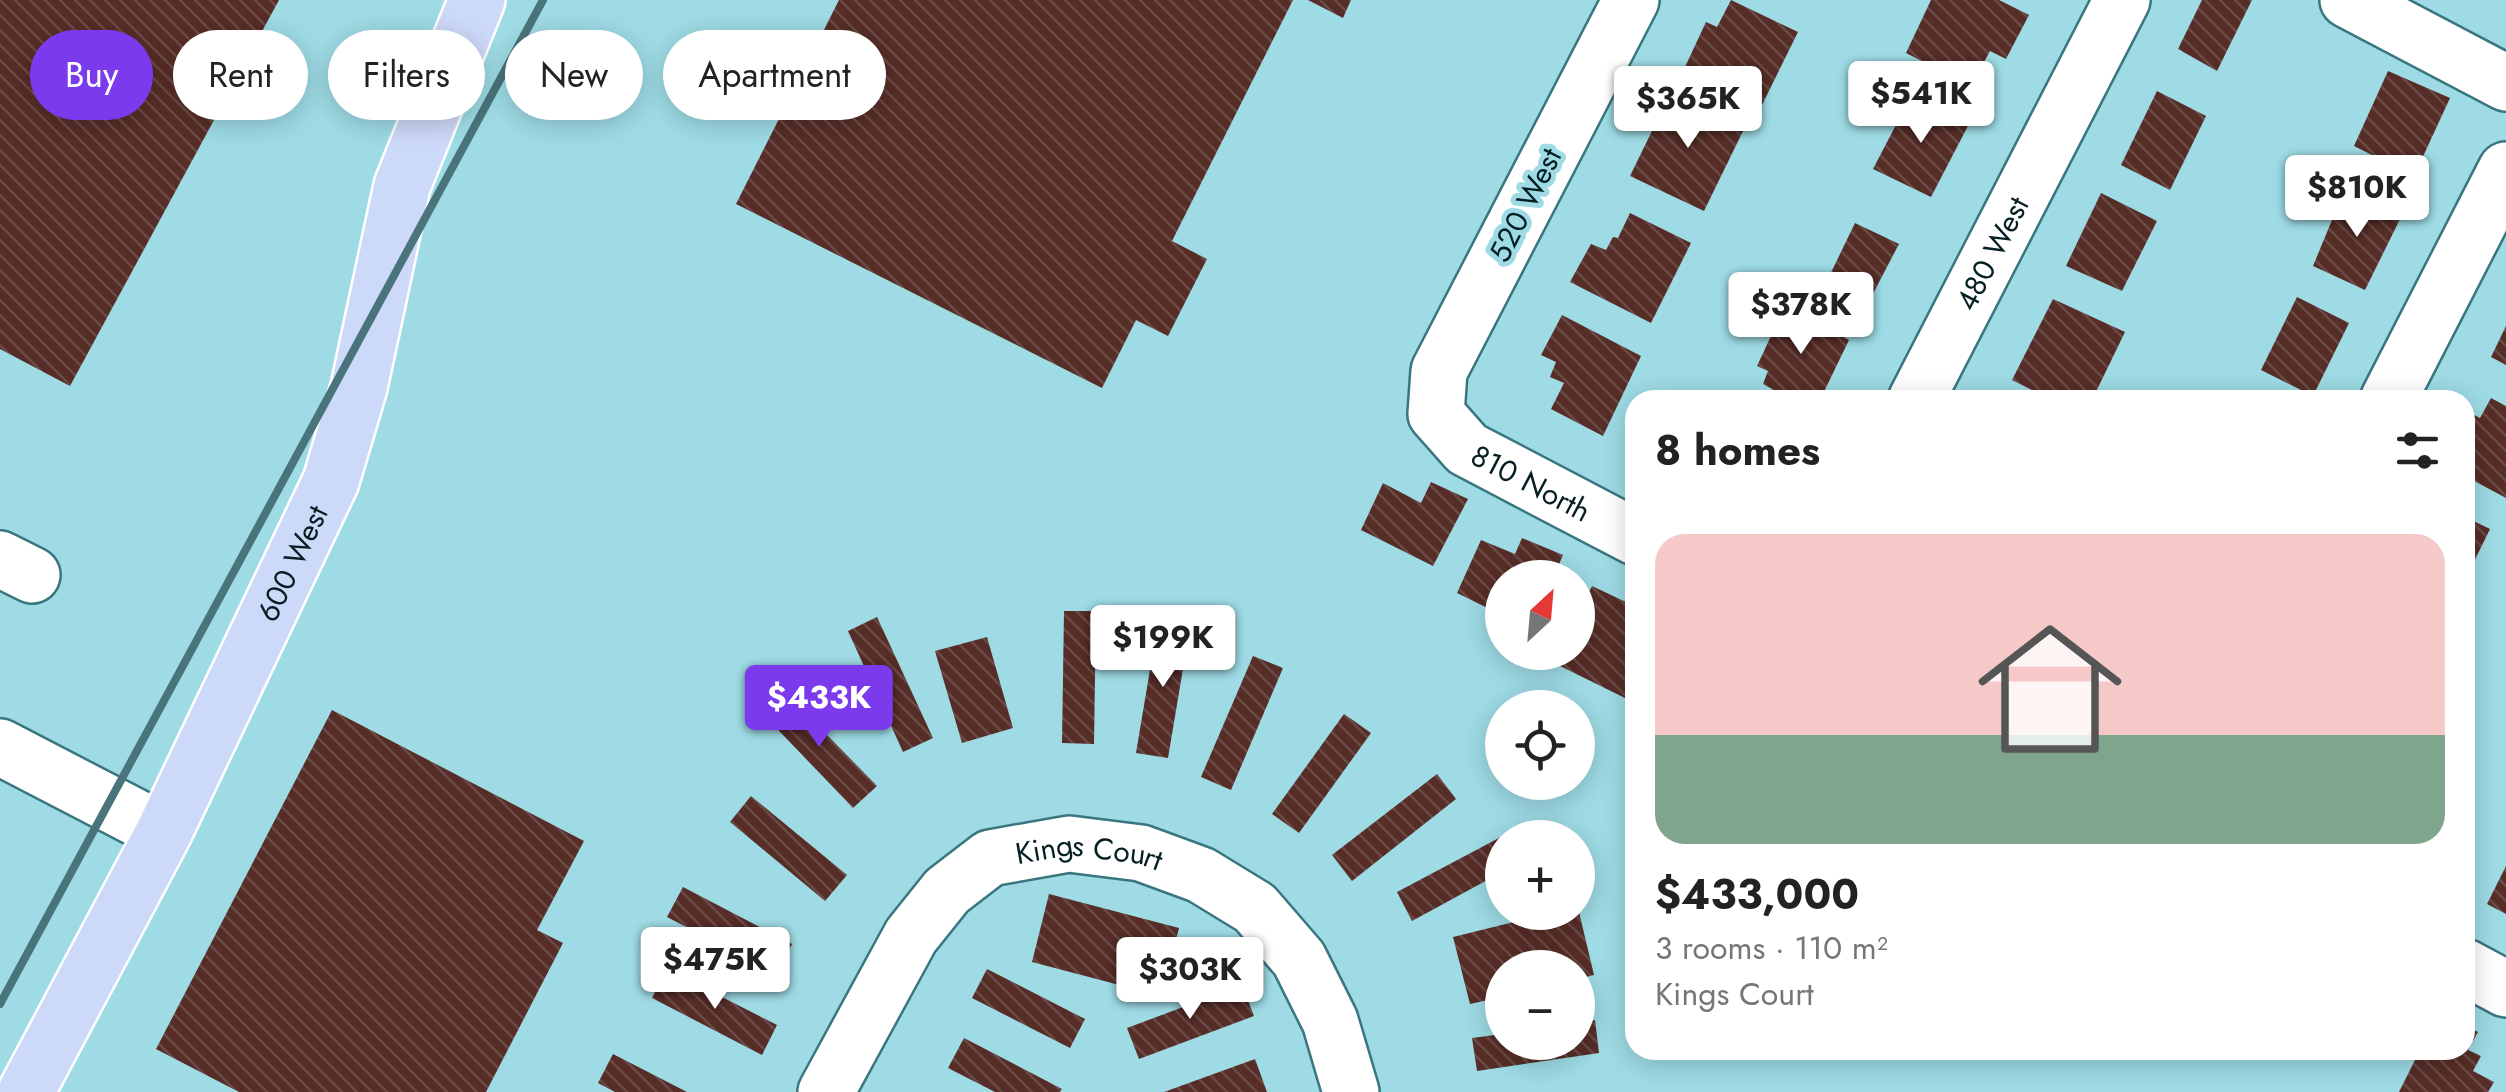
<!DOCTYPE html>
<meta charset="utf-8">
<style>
body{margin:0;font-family:Jost,sans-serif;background:#f2f2f2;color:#222;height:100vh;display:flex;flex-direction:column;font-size:38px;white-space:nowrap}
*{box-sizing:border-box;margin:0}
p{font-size:32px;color:#767676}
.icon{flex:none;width:55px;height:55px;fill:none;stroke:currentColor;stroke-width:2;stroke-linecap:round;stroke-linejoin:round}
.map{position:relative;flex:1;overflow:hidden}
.drawer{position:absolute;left:1625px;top:390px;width:850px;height:670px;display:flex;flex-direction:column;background:#fff;border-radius:30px;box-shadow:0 5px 25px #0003}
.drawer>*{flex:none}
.guide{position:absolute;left:30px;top:30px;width:950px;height:90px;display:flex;gap:20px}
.needle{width:65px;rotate:26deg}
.controls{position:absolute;left:1485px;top:560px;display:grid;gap:20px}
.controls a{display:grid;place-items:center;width:110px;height:110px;border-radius:50%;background:#fff;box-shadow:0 5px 25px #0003;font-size:50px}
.price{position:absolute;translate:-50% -85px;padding:0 22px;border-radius:10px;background:#fff;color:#222;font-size:32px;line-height:65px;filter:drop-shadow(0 2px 5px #0008)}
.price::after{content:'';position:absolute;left:50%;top:60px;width:30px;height:22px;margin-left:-15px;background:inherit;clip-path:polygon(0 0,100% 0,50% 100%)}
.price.on{background:#7c3aed;color:#fff}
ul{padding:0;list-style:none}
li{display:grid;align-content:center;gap:20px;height:530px;padding:0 30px}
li+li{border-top:2px solid #e0e0e0}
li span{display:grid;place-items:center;height:310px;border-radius:30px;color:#555}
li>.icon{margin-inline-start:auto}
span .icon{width:180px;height:180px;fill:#fffc;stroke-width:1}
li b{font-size:42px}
h2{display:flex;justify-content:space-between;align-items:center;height:120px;padding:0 30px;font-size:42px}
.pill{padding:0 35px;border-radius:45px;background:#fff;box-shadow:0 5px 25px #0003;font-size:35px;line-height:90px}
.pill.on{background:#7c3aed;color:#fff}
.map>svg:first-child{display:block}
.building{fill:url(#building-back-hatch)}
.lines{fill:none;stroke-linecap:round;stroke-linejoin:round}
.minor-casing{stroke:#3a767f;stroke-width:60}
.major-casing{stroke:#fff;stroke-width:60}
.minor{stroke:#fff;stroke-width:55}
.major{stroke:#cdd9f8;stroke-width:55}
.rail{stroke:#4a747b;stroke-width:8}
.labels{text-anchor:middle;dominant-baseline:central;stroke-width:10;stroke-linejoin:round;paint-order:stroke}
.street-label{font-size:30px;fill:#051f23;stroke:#9edbe5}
</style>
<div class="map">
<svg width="2506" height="1092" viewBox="0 0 2506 1092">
<defs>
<pattern id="building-back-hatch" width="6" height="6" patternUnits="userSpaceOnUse" patternTransform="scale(2.5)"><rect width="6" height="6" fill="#572d27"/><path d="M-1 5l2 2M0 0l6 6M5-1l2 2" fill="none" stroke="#6a4a45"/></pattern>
</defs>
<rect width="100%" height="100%" fill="#9edbe5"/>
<g class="building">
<polygon points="0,0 279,0 70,386 0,349"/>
<polygon points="839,0 1293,0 1172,241 1207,259 1168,336 1136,320 1102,388 736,204"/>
<polygon points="1308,0 1351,0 1343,18"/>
<polygon points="1731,0 1798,32 1762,105 1685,67 1706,22 1717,27"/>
<polygon points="1931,0 1999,0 2029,15 2006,59 1990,51 1971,86 1906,53"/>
<polygon points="2202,0 2252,0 2217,71 2178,49"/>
<polygon points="2388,71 2450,98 2414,176 2354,146"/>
<polygon points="1672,90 1745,127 1704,211 1630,176"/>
<polygon points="2157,91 2206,116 2170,190 2121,165"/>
<polygon points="1911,96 1970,122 1931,197 1873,169"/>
<polygon points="2356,190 2403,213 2365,290 2313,266 2339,203 2349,206"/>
<polygon points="2101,193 2157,221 2122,291 2066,266"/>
<polygon points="1630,213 1691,243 1651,323 1570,282 1591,244 1606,250 1613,237 1618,238"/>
<polygon points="1855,223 1899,244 1867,305 1826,283"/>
<polygon points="2297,297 2349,323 2313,396 2261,370"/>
<polygon points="2053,299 2125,332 2092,400 2052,400 2012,380"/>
<polygon points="1785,306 1849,340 1820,400 1792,400 1763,384 1768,371 1757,366"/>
<polygon points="1562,315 1641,356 1603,436 1551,409 1564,383 1550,377 1556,362 1541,355"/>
<polygon points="2506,326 2506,365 2491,357"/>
<polygon points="2491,398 2506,406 2506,498 2465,476 2465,410 2480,418"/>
<polygon points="1431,482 1468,499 1433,566 1361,530 1383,483 1421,503"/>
<polygon points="2465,517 2490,529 2465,580"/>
<polygon points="1522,538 1563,555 1553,578 1502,578 1502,615 1457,593 1481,540 1515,554"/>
<polygon points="1592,586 1628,603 1635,590 1635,676 1625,698 1554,663 1559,652 1578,652 1578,615"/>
<polygon points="1064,611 1096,611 1094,744 1062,743"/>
<polygon points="877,617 933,738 903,752 848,631"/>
<polygon points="1158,622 1190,627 1168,758 1136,753"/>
<polygon points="987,637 1013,728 962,743 935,651"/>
<polygon points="1253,656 1283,668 1231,790 1201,777"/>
<polygon points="784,691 877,786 853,808 762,713"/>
<polygon points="332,710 584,841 537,930 563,943 486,1092 239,1092 156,1049"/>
<polygon points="1344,714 1371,733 1299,833 1272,814"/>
<polygon points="1437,774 1456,799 1352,881 1332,855"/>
<polygon points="751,796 847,875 825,901 730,822"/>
<polygon points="1514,830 1518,838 1502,838 1502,872 1412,921 1397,892"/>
<polygon points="2506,866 2506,914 2487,904"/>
<polygon points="683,887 792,944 777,974 667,917"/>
<polygon points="1049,894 1179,928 1161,996 1032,962"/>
<polygon points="1555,912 1579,912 1594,975 1578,979 1578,968 1502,968 1502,997 1470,1004 1453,937"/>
<polygon points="667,969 777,1025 762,1055 652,998"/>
<polygon points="987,969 1085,1019 1070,1048 972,998"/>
<polygon points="1242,985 1254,1016 1139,1059 1127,1028"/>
<polygon points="1595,1020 1599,1053 1477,1071 1472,1038 1502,1034 1502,1042 1578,1042 1578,1023"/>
<polygon points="2465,1025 2478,1032 2468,1050 2481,1056 2473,1071 2494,1082 2488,1092 2399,1092 2420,1050 2465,1050"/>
<polygon points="964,1038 1062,1089 1060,1092 995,1092 948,1068"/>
<polygon points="613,1054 687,1092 615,1092 598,1083"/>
<polygon points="1255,1059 1267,1092 1164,1092"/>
</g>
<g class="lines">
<defs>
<g id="minor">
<path id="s1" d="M 1631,0 L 1439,371 L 1436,414 L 1467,449 L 1635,537"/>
<polyline points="2348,0 2506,83"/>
<path id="s2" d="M 1916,400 L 2122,0"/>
<polyline points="2388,400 2506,170"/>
<polyline points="0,559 32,575"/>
<polyline points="0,747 164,832"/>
<polyline points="2465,967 2506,989"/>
<path id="s3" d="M 826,1092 L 911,936 L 947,891 L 990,858 L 1069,844 L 1141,853 L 1201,875 L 1255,908 L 1299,959 L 1330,1021 L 1351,1092"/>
</g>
<g id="major">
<path id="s4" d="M 26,1092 L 164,832 L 331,481 L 359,387 L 402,186 L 477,0"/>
</g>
</defs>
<use href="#minor" class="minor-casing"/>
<use href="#major" class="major-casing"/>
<use href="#minor" class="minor"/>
<use href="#major" class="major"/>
<polyline class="rail" points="0,1004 543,0"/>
</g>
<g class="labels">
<g class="street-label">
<text transform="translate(1525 205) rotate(-63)">520 West</text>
<text stroke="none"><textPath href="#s2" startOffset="165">480 West</textPath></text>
<text stroke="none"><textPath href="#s1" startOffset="580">810 North</textPath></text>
<text stroke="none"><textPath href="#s4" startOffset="592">600 West</textPath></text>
<text stroke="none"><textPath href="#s3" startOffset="390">Kings Court</textPath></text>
</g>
</g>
</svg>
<div class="controls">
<a><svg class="needle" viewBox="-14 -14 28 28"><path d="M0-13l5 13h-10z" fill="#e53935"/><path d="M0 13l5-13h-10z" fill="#767676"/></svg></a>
<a><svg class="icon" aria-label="locate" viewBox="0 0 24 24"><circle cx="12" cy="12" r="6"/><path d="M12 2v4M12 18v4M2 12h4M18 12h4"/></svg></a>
<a>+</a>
<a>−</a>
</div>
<b class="price" style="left:1921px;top:146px">$541K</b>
<b class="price" style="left:1688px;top:151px">$365K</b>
<b class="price" style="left:2357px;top:240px">$810K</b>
<b class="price" style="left:1801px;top:357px">$378K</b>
<b class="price" style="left:1163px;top:690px">$199K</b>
<b class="price on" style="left:819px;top:750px">$433K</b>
<b class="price" style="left:715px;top:1012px">$475K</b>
<b class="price" style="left:1190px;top:1022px">$303K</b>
<div class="guide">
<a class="pill on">Buy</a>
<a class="pill">Rent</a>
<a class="pill">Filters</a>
<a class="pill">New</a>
<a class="pill">Apartment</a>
</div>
<section class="drawer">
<h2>8 homes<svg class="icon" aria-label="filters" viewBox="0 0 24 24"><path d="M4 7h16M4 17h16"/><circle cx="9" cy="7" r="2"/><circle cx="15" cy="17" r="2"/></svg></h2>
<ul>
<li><span style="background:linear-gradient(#f6c9c9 65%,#7fa58c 0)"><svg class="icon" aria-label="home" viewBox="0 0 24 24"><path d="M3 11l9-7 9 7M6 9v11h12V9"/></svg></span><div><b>$433,000</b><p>3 rooms · 110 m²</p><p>Kings Court</p></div></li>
</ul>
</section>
</div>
